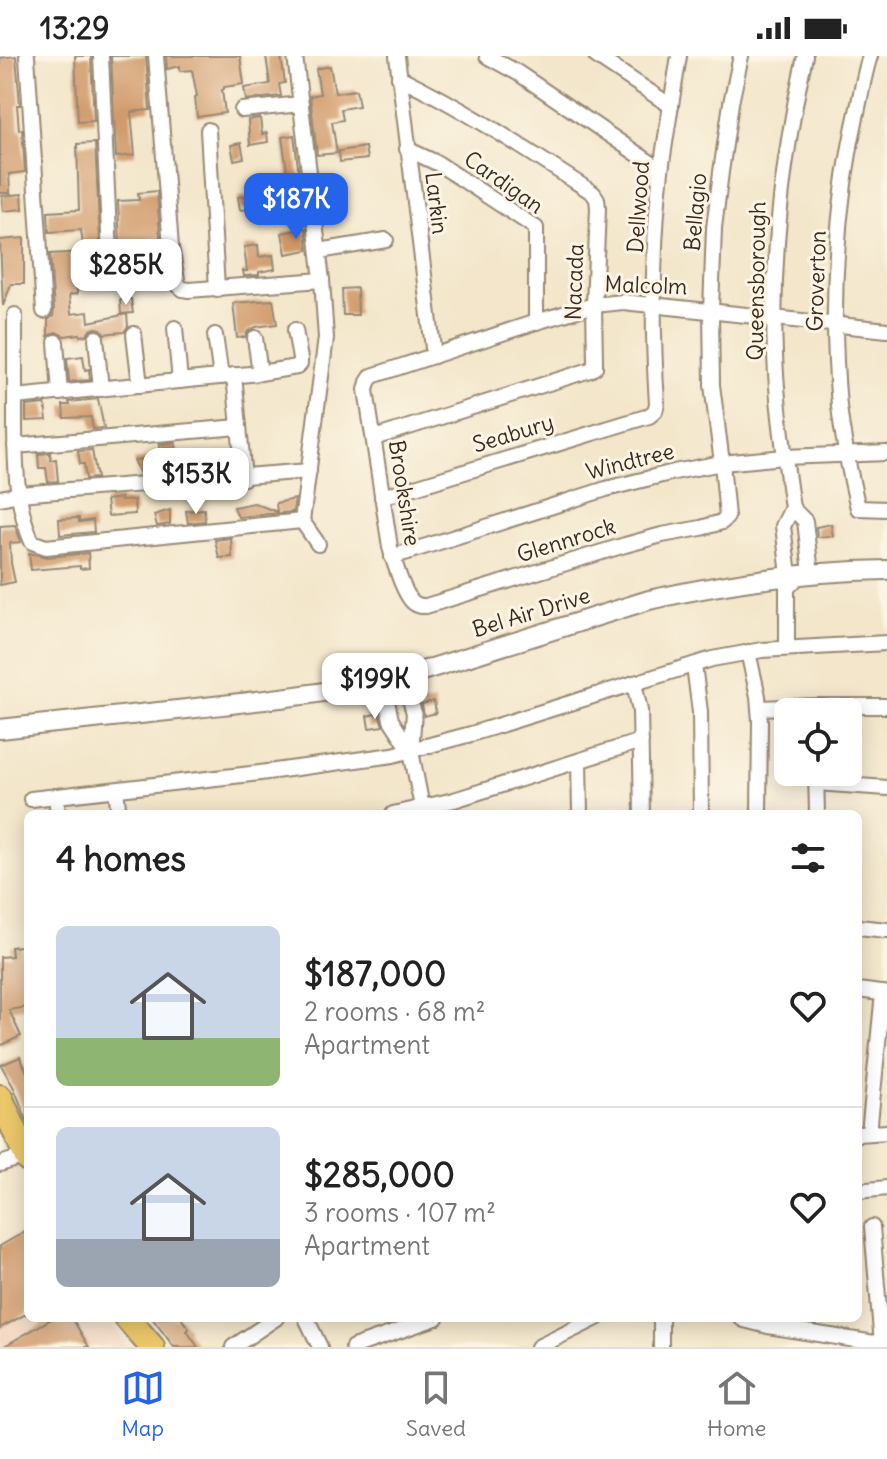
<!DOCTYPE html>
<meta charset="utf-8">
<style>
body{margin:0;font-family:Delius,sans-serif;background:#f6f6f6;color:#222;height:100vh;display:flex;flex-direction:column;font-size:30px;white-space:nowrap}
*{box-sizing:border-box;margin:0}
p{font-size:26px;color:#767676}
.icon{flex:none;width:44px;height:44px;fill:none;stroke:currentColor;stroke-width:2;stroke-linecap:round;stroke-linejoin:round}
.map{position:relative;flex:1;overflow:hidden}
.panel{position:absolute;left:24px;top:754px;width:838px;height:512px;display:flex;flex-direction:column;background:#fff;border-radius:12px;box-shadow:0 4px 20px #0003}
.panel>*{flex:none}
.controls{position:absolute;left:774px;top:642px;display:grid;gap:16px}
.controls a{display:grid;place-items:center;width:88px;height:88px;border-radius:12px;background:#fff;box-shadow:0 4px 20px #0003;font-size:40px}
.price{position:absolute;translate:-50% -68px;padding:0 18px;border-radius:16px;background:#fff;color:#222;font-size:26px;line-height:52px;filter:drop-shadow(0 2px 4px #0008)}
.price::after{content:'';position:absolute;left:50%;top:48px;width:24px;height:18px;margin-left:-12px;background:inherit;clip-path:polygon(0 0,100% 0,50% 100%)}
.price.selected{background:#2563eb;color:#fff}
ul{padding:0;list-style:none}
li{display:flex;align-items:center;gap:24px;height:200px;padding:0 32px}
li+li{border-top:2px solid #e0e0e0}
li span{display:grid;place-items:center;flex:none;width:224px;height:160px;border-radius:12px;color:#555}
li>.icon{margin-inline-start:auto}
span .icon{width:96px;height:96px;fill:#fffc;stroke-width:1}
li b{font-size:34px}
h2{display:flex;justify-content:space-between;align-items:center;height:96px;padding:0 32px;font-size:34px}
.status{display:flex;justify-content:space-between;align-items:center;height:56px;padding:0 40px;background:#fff;direction:ltr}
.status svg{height:22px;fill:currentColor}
.dock{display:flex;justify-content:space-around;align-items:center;height:112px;border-top:2px solid #e0e0e0;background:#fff;font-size:22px;color:#767676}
.dock a{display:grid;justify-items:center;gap:4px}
.dock .selected{color:#2563eb}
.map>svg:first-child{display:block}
.built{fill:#f2d4be}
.building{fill:#d09868}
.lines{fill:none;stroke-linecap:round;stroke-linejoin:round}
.minor-casing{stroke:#978874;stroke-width:18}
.tertiary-casing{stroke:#978874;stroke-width:22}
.primary-casing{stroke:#978874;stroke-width:28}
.minor{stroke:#fff;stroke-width:14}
.tertiary{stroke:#fff;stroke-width:18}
.primary{stroke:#eac769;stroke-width:24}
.labels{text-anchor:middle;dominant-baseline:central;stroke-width:6;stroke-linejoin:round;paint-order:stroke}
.street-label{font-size:22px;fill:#3b2a1e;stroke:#fcf5e5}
</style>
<div class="status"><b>13:29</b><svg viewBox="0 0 49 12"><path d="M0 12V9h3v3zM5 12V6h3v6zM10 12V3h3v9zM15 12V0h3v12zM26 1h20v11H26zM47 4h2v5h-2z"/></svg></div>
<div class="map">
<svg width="887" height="1291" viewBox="0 0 887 1291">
<rect width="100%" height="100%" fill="#fcf5e5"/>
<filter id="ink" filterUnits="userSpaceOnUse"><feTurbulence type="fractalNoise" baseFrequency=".0125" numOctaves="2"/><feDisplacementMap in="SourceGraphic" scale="16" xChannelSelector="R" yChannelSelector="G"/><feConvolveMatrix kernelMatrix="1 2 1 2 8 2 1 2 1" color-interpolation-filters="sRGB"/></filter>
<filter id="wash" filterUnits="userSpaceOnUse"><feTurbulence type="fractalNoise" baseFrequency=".006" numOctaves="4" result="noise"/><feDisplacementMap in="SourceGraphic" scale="32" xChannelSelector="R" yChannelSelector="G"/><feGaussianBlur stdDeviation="1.8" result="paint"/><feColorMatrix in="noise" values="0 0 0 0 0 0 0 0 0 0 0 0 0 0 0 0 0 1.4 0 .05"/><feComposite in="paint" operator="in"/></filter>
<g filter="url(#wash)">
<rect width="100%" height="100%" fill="#f3e6ca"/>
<polygon class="built" points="28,1172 28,1262 108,1262 127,1291 1,1291 0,1189"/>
<g id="blocks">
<g class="building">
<polygon points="16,0 20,49 17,49 19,74 22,73 25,116 9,118 10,137 0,137 0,2"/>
<polygon points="75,0 91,0 94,65 78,66"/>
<polygon points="111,0 146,0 150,54 131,56 135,99 116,101"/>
<polygon points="166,0 240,0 244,28 224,31 224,33 222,34 225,57 197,61 195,41 197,40 192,14 180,15 180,10 167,13"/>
<polygon points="266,0 281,0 285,27 279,28 281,40 246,44 244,32 270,28"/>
<polygon points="330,10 335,37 356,34 359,50 341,53 343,64 332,66 337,97 317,99 310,40 320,38 316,13"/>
<polygon points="260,62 262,78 267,77 268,86 250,89 248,64"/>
<polygon points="294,79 303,152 295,154 289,129 282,81"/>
<polygon points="95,87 101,205 105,209 111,210 155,203 156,214 76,220 77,238 69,239 71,258 88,256 89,266 127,258 128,270 124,276 112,277 105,278 101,273 96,272 90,274 87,279 80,280 80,278 64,280 56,276 48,280 48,264 53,260 54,254 50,198 84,196 81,174 49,176 48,156 79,154 77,88"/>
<polygon points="241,87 244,102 234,104 231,89"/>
<polygon points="365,91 367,103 340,106 339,95"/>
<polygon points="342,128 346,160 327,164 322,131"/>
<polygon points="157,135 160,182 120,188 118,145 139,144 138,137"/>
<polygon points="22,138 23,153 3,155 2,140"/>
<polygon points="249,140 251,153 240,154 238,141"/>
<polygon points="306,172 308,194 286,198 282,177"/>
<polygon points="24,182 24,228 11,228 3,250 0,184"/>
<polygon points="258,189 259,201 273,199 275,213 259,216 259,219 244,220 243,215 247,215 244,191"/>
<polygon points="357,232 358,259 343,259 342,233"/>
<polygon points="131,243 133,257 121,258 120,244"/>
<polygon points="273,244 277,268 256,271 248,275 245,281 237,282 233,247"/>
<polygon points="83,300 85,314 89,313 90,324 69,326 67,302"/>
<polygon points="98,343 104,372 93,373 91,361 64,362 63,349 70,349 69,346"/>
<polygon points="45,348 47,364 26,365 26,350"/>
<polygon points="175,386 180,406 169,407 169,416 140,418 134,404 160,402 159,388"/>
<polygon points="92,394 97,422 86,423 84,408 80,408 78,395"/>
<polygon points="50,397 51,404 56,403 58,425 48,426 46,412 39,412 38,398"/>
<polygon points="121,442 121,445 134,444 135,458 108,460 106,444"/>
<polygon points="295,443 293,456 238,461 234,451 254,447 277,456 276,447"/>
<polygon points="204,453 205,465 188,467 186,455"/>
<polygon points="170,454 170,468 157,470 154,459"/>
<polygon points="79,462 79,466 93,464 94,476 60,479 59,463"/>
<polygon points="831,468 833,480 817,481 816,471"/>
<polygon points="15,469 21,486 10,487 11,507 15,526 0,529 0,470"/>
<polygon points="231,482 232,501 219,502 215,484"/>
<polygon points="29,497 47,501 88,497 89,512 80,513 80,510 31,514"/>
<polygon points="434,645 436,657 424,660 422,648"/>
<polygon points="379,657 383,670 369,672 367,660"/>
<polygon points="21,890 23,911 25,910 28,918 28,951 9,954 21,980 0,990 0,901 12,900 11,891"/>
<polygon points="20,1001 28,1018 28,1067 14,1032 1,1009"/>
<polygon points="28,1174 28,1257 0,1272 0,1190"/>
<polygon points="53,1262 72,1262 89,1291 3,1291"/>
<polygon points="152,1262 181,1262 189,1273 187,1275 198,1291 174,1291"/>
</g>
</g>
</g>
<g filter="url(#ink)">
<use href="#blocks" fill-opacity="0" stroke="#978874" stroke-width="2"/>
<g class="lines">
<defs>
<g id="minor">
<polyline points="27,0 44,255"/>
<polyline points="101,0 110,200 171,191"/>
<polyline points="156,0 171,191 178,229 183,233 189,234 322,224"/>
<polyline points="295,0 322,224 326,282 302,465 318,488"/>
<polyline points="397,0 434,300"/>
<polyline points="487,0 518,17 661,114"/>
<polyline points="596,0 671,50"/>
<path d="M 741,0 L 731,47 L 721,116 L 714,172 L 711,255 L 712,329 L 722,407 L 727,461 L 722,466 L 701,472 L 662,479 L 625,489 L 426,550 C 421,550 418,550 414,547 C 404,540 393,503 390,491 L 366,334 L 368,326 L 372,320 L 536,266 L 594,249 L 623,246 L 887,274"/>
<path d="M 870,0 C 865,15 862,32 859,47 C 836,146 830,249 839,350 C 843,385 850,418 858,452 L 887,453"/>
<polyline points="242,54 301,48"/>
<polyline points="208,74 217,233"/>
<polyline points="407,93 439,108 536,172 536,266"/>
<polyline points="319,195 386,184"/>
<path d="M 15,259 C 15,290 15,321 15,352 C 15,396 14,445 32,486 L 46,491 L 302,465"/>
<polyline points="175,272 180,325"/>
<polyline points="134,278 140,329"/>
<polyline points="215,279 221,321"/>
<polyline points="96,282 101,333"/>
<polyline points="255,282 260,317"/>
<polyline points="56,286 60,337"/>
<polyline points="234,319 244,422"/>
<polyline points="15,341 260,317 297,311 300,308 300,303 295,274"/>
<path d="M 374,382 L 590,314 L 595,311 L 595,305 L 594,249 L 598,152 L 597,143 L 593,137 C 530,96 467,54 399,21"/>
<polyline points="15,390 239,371"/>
<path d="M 382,441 L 649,360 L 655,355 L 657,348 C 652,271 652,192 661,115 C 666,77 673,38 679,0"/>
<polyline points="0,442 19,438 309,415"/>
<path d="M 792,452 C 785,401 777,350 775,299 C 771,198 783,99 805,0"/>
<polyline points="792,452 805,465 811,517"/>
<polyline points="392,501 606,433 674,416 722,407 785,401 887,397"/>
<polyline points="789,519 783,470 792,452"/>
<polyline points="787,592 787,532 801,518"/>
<polyline points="748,596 758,640 760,665 759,758"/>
<polyline points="694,609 700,656 701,758"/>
<polyline points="403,621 414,657 411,695 422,751"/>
<polyline points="383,626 391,664 411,695"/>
<polyline points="634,627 640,655 642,758"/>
<polyline points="814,650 887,650"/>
<polyline points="759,652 814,650 814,656"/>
<polyline points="579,705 580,758"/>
<polyline points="816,716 817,758"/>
<polyline points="816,727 887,732"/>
<polyline points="116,734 119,758"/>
<polyline points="56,740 58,758"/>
<polyline points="31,743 260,717 393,699 471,678 712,603 762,594 887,587"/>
<polyline points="393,758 454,744 641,685"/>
<polyline points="858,871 887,874"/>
<polyline points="858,934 887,938"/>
<polyline points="869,1077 883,937"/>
<polyline points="858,1078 887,1076"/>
<polyline points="0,1108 26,1100"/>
<polyline points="858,1135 887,1132"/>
<polyline points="872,1171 882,1288"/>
<polyline points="306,1262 320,1291"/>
<polyline points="741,1262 744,1264 768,1270 887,1289"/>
<polyline points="233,1291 276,1262"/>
<polyline points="353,1291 436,1262"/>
<polyline points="538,1291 597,1262"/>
<polyline points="661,1291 661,1262"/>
</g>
<path id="tertiary" d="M 0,673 C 65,666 131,659 196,652 C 265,644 335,637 403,621 L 649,544 C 728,526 806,515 887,514"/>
<g id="primary">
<polyline points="0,1041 28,1104"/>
<polyline points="127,1262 152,1291"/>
</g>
</defs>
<use href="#minor" class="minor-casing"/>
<use href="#tertiary" class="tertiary-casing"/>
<use href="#primary" class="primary-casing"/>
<use href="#minor" class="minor"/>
<use href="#tertiary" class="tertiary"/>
<use href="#primary" class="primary"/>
</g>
</g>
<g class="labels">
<g class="street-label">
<text transform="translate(504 126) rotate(35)">Cardigan</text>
<text transform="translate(437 147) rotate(83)">Larkin</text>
<text transform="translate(638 151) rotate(-86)">Dellwood</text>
<text transform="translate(695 156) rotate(-85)">Bellagio</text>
<text transform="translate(756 225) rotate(-89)">Queensborough</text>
<text transform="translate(816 225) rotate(-88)">Groverton</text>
<text transform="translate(574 226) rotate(-88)">Nacada</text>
<text transform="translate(646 229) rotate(2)">Malcolm</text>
<text transform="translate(513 377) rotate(-17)">Seabury</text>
<text transform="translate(630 405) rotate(-14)">Windtree</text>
<text transform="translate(405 437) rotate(81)">Brookshire</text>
<text transform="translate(566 484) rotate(-17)">Glennrock</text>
<text transform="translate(531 556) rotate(-17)">Bel Air Drive</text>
</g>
</g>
</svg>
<div class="controls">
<a><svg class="icon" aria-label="locate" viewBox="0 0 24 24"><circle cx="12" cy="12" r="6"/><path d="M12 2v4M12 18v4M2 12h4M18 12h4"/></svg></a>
</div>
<b class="price selected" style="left:296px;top:185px">$187K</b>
<b class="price" style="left:126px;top:251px">$285K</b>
<b class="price" style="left:196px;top:460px">$153K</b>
<b class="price" style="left:375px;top:665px">$199K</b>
<section class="panel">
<h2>4 homes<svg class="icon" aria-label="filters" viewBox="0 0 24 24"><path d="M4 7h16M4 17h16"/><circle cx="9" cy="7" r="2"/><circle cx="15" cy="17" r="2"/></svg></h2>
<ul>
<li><span style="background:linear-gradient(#c9d6e8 70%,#8fb573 0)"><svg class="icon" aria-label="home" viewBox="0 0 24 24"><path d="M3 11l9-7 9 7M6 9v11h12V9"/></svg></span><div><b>$187,000</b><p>2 rooms · 68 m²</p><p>Apartment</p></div><svg class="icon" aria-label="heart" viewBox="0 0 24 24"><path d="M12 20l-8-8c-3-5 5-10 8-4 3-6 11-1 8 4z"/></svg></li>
<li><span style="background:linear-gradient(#c9d6e8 70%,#9aa5b1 0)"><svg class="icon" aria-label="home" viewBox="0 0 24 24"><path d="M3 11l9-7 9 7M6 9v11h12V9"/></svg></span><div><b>$285,000</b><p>3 rooms · 107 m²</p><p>Apartment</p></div><svg class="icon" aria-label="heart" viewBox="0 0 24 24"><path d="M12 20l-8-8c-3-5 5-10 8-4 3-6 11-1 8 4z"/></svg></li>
</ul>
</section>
</div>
<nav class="dock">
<a class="selected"><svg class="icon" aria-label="map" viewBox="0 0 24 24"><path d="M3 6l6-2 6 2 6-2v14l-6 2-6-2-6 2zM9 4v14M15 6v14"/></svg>Map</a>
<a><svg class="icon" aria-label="saved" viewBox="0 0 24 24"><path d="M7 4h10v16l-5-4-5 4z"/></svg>Saved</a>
<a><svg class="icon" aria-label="home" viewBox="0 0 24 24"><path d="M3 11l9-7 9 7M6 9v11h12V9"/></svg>Home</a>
</nav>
